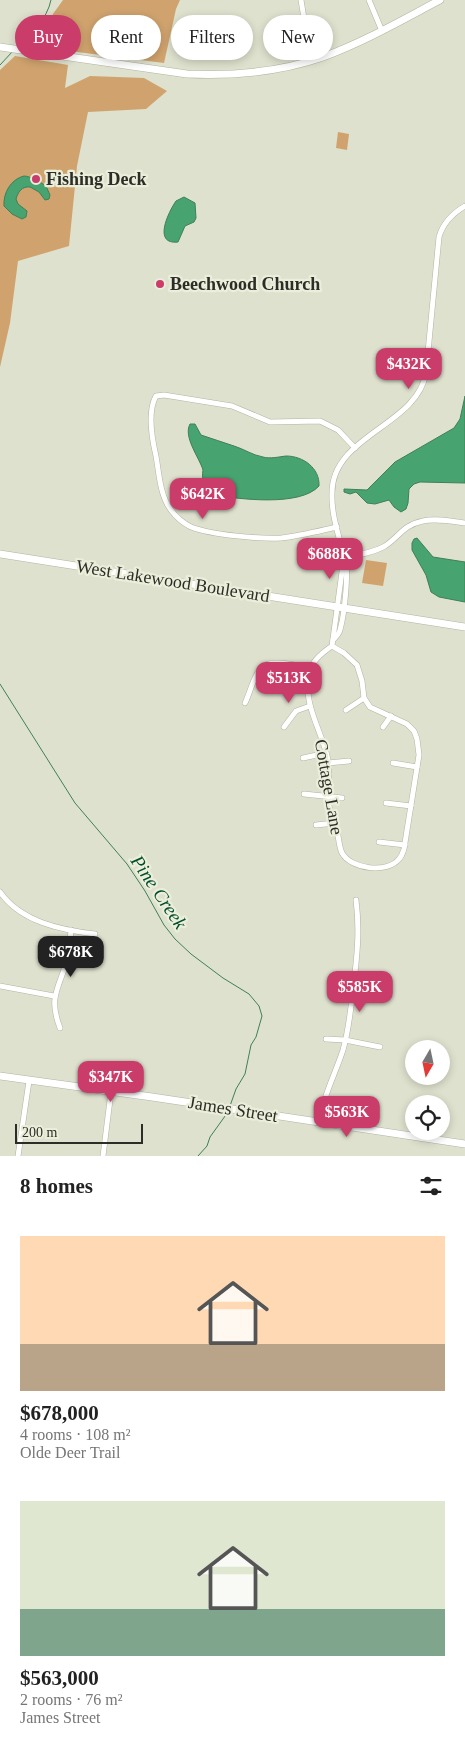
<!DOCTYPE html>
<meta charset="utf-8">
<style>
body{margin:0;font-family:"Times New Roman",serif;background:#f6f6f6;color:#222;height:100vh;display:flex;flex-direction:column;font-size:19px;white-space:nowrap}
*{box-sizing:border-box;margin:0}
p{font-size:16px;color:#767676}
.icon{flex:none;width:28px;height:28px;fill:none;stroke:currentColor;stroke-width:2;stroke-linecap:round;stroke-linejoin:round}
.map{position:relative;height:1156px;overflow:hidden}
.details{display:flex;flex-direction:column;background:#fff;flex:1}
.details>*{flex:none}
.top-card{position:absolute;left:15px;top:15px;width:435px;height:45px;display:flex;gap:10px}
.needle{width:32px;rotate:189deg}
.controls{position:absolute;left:405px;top:1040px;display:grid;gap:10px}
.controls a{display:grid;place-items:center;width:45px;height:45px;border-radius:50%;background:#fff;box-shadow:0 2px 8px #0003;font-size:25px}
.scale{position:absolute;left:15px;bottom:12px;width:128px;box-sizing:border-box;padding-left:5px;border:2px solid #2c2d26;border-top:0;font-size:14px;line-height:18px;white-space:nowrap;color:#2c2d26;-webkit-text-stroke:4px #ebeeda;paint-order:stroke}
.price{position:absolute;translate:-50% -42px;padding:0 11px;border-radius:10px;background:#ca3c69;color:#fff;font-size:16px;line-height:32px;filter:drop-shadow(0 1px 2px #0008)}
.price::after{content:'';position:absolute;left:50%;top:30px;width:15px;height:11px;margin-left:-8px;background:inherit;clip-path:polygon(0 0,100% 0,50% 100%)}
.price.on{background:#222;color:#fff}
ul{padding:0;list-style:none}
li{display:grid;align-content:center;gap:10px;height:265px;padding:0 20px}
li span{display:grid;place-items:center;height:155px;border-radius:0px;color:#555}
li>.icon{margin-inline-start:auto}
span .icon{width:90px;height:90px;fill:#fffc;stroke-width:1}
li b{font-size:21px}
h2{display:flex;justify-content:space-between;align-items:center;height:60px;padding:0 20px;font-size:21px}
.chip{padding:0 18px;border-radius:22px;background:#fff;box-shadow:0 2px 8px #0003;font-size:18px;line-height:45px}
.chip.on{background:#ca3c69;color:#fff}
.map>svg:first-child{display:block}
.green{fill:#d0a36e}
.water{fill:#47a36f;stroke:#3f8059}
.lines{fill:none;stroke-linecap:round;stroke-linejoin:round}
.stream{stroke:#3f8059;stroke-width:1}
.street-casing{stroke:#b1b4a1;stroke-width:6}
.secondary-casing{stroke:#b1b4a1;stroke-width:8}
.street{stroke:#fff;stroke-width:5}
.secondary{stroke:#fff;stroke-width:7}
.poi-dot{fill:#ca3c69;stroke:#ebeeda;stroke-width:2}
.labels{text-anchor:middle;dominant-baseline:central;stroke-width:4.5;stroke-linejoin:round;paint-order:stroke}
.poi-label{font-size:18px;font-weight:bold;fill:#2c2d26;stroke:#ebeeda;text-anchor:start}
.street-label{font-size:18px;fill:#2c2d26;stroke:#ebeeda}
.water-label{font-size:19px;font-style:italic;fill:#014c2a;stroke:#ebeeda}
</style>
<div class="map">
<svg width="465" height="1156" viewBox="0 0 465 1156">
<rect width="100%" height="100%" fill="#dee1cd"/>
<g class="green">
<polygon points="63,0 180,0 176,9 164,63 30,46"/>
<polygon points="15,56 68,65 65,88 90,76 144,78 167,91 146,109 88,112 77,166 69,246 18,261 10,323 0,367 0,70"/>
<polygon points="338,132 349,134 347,150 336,148"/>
<polygon points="366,560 387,563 383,586 362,583"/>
</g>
<g class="water">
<path d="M 24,176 C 30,176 40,182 46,186 L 50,195 L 49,199 L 45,200 L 39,192 L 30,187 C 22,186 18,192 16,199 L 18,204 L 27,211 L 26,217 L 22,219 L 12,214 L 4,206 C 3,193 11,179 24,176 Z"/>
<path d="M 184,197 L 195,203 L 196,218 L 194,222 L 185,226 L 178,242 C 152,245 169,211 176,201 Z"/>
<polygon points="465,396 465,483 420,482 414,484 409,489 408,503 406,509 401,512 394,507 389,500 375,504 367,503 356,492 350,494 344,492 344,489 367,490 395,462 454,428 460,419"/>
<path d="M 190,424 L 195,424 L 201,435 C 212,439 223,442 234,446 C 244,449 252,455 263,457 C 270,459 278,457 286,456 C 303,456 320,468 319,486 C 300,507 239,499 214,495 C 205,489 201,480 203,470 C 199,457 183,437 190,424 Z"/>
<polygon points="417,538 433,557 465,562 465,602 439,597 431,592 426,575 412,550 412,543 414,539"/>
</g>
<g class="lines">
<g class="stream">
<path d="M 18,47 C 31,33 47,20 51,0"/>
<polyline points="0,65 13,51"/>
<polyline points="0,684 75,803 127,864 145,891 164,925 175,939 191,954 223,978 249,994 259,1006 262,1016 256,1037 251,1045 245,1074 236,1089 230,1106"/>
<polyline points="198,1156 207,1146 210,1137 228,1112"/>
</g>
<defs>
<g id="street">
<polyline points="301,0 311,61"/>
<polyline points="369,0 382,31"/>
<path d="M 337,527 C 319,531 300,536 281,538 C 259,539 212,535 191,527 C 183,523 176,517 171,510 C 160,496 159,473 156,456 C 152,439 147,412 156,396 L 164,395 L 232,406 L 270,422 L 320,421 L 338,430 L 355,448"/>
<path d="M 344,557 C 357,555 373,553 385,546 C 400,536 403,525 423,521 C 436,518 451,521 465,523"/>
<path d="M 333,640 C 336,637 339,634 340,630 C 344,616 350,568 344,557 C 339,536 331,514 332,493 C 332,435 417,426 426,373 L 439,237 C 443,223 453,213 465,206"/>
<path d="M 332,646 L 344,653 L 357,665 L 362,681 L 364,698 L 370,707 L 407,724 L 414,731 L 417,739 L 419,755 L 404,849 C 403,852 402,856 399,859 C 387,874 351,869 342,853 C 338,844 339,835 336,827 C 334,818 329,810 328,801 C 327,788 330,774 328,760 C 322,730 301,703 310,671 C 312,661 323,652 332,646 L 344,557"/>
<path d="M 245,703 C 250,693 253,677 261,668 C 270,658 299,665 310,670"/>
<polyline points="346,710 364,698"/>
<polyline points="284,727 296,711 310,706"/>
<polyline points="383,727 391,716"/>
<polyline points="303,758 326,753"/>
<polyline points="328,763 349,761"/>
<polyline points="393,763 417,767"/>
<polyline points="304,794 342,798"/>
<polyline points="386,803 411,806"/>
<polyline points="316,825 335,823"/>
<polyline points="379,842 405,845"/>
<path d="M 0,892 C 21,922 61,930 95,934"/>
<polyline points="0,986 54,996"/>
<path d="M 60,1028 C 49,999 57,991 66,964 C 69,953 70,941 71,930"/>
<polyline points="326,1039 345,1040 380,1047"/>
<path d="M 320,1123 C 323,1095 335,1075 343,1050 C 349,1029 351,1009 353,989 C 357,959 360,930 356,900"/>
<polyline points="18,1156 29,1081"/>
<polyline points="103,1156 111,1092"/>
</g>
<g id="secondary">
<path d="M 0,47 L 187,74 C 232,76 280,72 323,57 C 364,42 402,20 440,0"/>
<polyline points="0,554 465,627"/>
<polyline points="0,1076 152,1097 465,1144"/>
</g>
</defs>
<use href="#street" class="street-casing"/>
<use href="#secondary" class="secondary-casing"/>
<use href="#street" class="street"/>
<use href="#secondary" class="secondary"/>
</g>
<g class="poi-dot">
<circle cx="36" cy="179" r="5"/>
<circle cx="160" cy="284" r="5"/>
</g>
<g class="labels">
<g class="poi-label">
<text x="46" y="179">Fishing Deck</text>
<text x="170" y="284">Beechwood Church</text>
</g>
<g class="street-label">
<text transform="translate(173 581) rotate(9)">West Lakewood Boulevard</text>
<text transform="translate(329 787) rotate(80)">Cottage Lane</text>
<text transform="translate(233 1109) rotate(9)">James Street</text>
</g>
<g class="water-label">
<text transform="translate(159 892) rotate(56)">Pine Creek</text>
</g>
</g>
</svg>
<div class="controls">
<a><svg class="needle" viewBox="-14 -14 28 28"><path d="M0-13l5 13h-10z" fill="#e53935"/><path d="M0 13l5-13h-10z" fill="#767676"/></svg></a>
<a><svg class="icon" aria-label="locate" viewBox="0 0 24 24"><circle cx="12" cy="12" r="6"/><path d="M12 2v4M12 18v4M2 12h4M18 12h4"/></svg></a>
</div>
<div class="scale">200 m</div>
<b class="price" style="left:409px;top:390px">$432K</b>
<b class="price" style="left:203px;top:520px">$642K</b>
<b class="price" style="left:330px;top:580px">$688K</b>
<b class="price" style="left:289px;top:704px">$513K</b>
<b class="price on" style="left:71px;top:978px">$678K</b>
<b class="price" style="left:360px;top:1013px">$585K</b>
<b class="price" style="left:111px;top:1103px">$347K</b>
<b class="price" style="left:347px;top:1138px">$563K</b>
<div class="top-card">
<a class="chip on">Buy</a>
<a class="chip">Rent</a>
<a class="chip">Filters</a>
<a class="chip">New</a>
</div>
</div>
<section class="details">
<h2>8 homes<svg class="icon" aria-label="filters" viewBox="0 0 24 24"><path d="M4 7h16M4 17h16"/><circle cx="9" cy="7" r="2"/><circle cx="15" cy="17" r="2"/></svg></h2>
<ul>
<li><span style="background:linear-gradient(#ffd9b3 70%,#b9a48a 0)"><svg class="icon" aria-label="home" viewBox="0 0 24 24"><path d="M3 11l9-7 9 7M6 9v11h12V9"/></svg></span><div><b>$678,000</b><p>4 rooms · 108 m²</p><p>Olde Deer Trail</p></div></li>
<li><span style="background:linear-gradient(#dfe7d0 70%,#7fa58c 0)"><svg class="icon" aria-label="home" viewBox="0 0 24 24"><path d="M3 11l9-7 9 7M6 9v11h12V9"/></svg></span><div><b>$563,000</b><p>2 rooms · 76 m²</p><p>James Street</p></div></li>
</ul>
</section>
